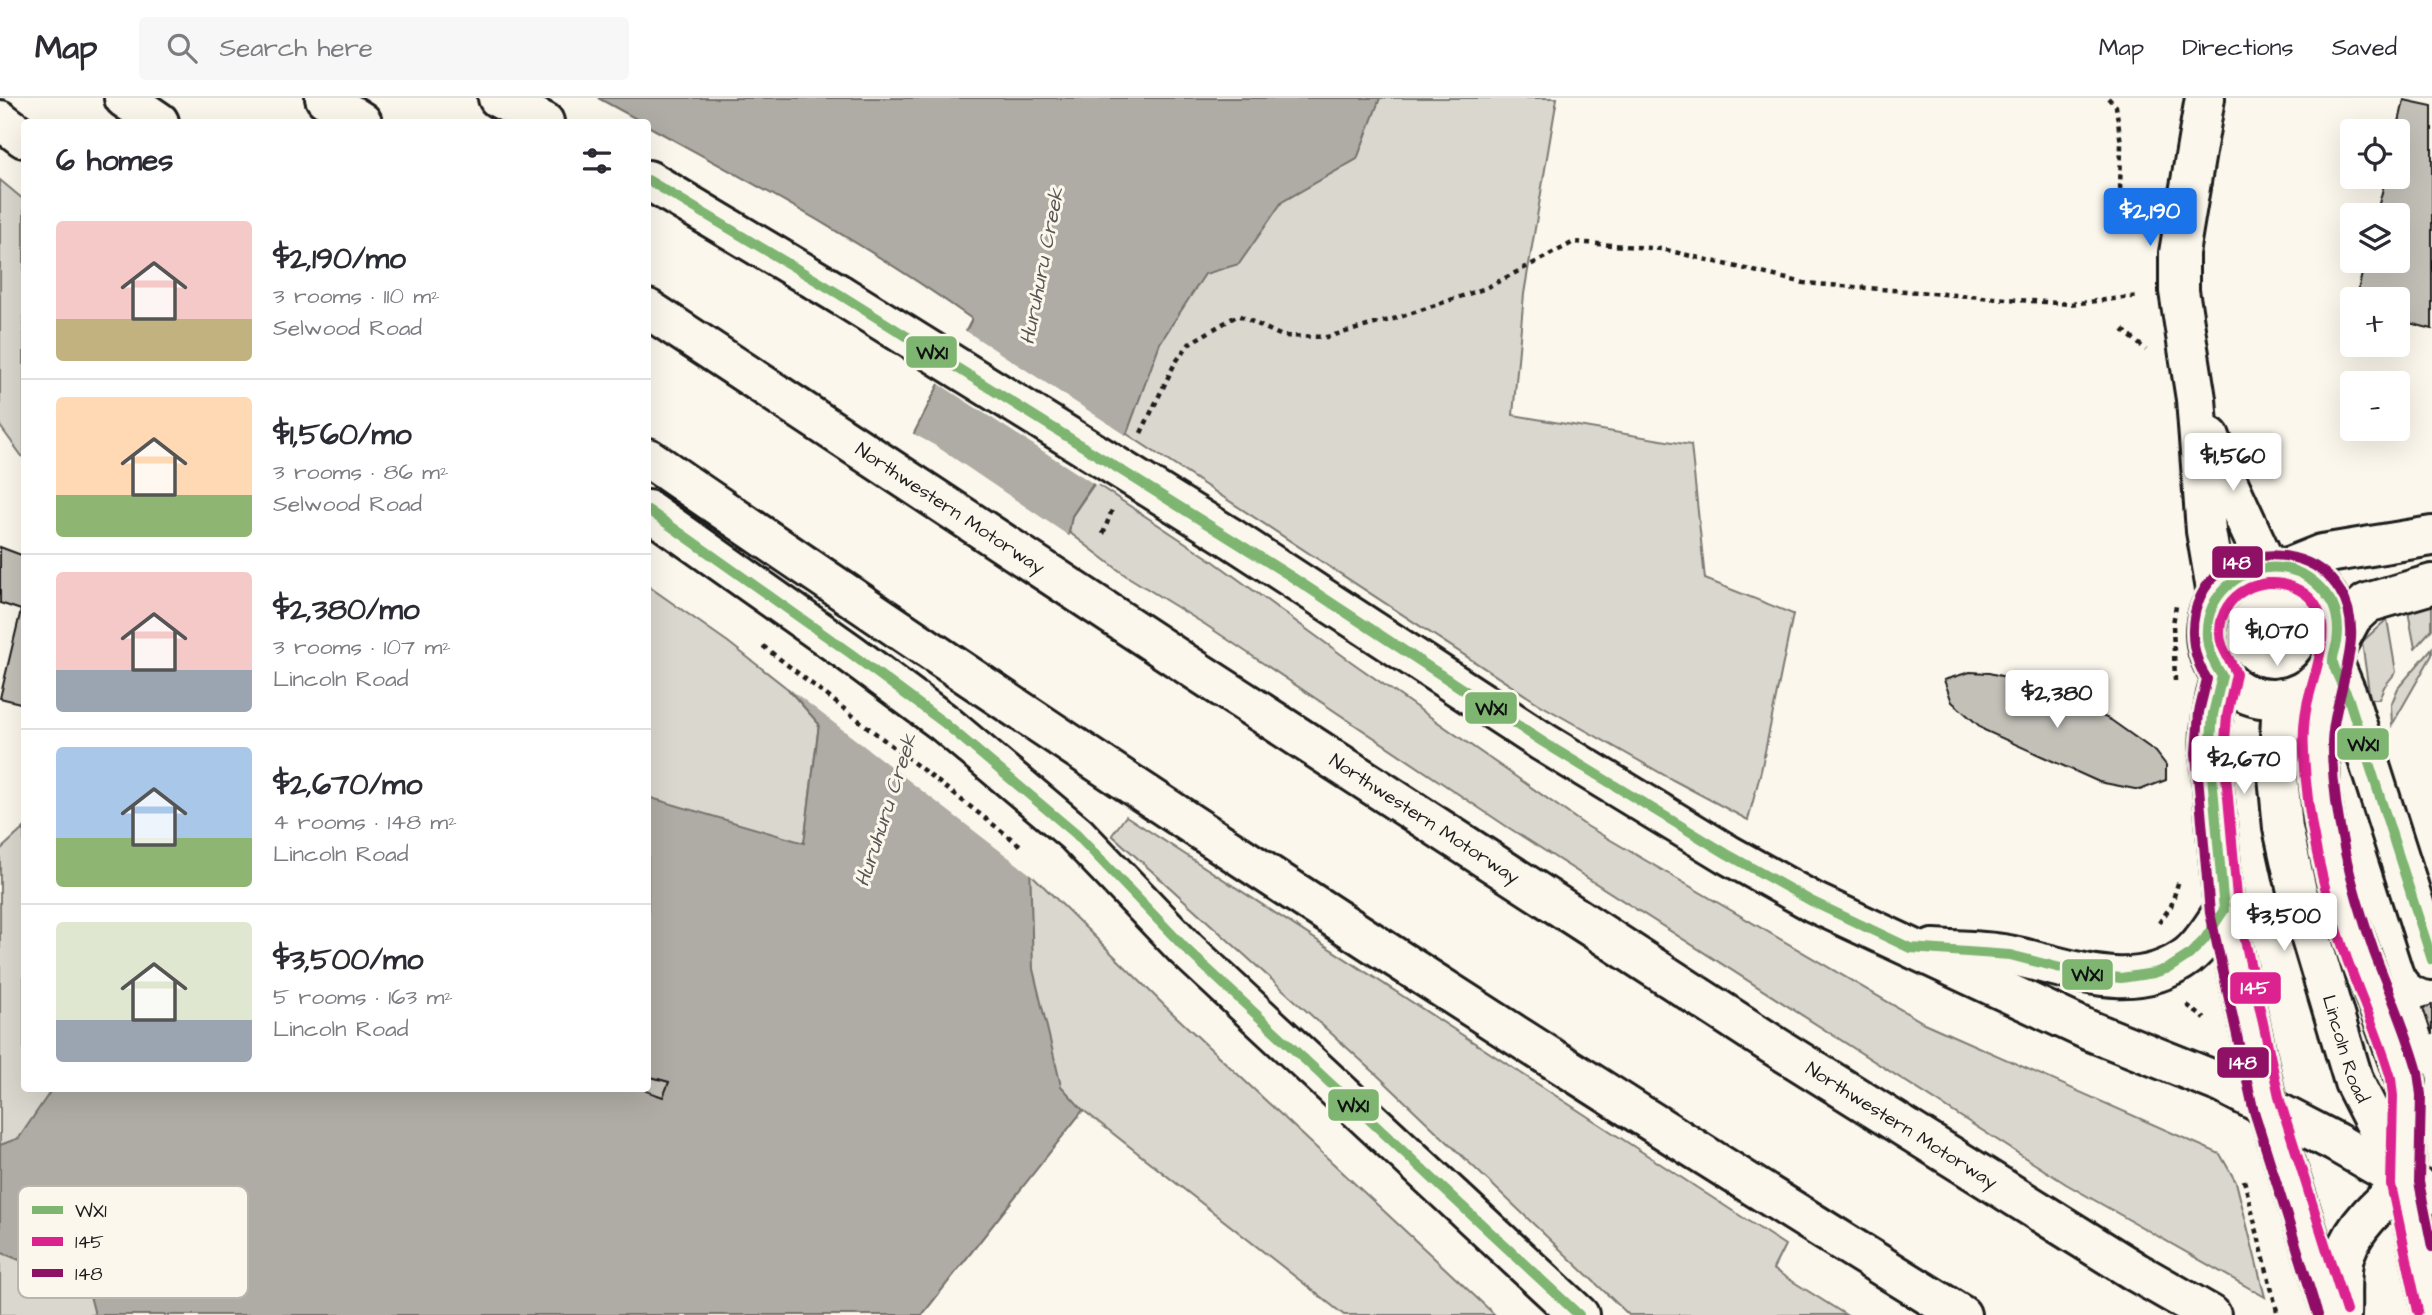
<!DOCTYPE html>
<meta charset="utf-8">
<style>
body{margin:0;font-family:"Architects Daughter",sans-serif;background:#f7f7f7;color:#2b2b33;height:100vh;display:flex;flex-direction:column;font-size:26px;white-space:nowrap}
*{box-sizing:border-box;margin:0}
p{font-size:23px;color:#7c7c81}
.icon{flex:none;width:38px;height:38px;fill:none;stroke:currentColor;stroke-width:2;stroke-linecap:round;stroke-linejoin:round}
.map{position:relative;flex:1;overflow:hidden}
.details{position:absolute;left:21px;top:21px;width:630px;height:973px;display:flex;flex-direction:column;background:#fff;border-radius:7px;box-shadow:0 7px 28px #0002}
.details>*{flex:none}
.fabs{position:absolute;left:2340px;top:21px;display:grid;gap:14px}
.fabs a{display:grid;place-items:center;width:70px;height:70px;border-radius:7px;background:#fff;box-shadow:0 7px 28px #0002;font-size:35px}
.price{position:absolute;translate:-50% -60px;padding:0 16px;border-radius:7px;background:#fff;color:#222;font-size:23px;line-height:46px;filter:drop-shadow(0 2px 4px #0008)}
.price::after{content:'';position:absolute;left:50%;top:42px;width:21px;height:16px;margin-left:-10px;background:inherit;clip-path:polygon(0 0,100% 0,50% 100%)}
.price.on{background:#1a73e8;color:#fff}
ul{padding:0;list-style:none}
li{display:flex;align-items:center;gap:21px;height:175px;padding:0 35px}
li+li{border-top:2px solid #e1e1e2}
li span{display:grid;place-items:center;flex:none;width:196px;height:140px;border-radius:7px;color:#555}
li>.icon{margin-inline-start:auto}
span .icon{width:84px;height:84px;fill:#fffc;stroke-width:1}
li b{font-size:30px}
h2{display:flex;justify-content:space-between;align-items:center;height:84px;padding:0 35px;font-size:30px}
header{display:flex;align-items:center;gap:42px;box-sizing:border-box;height:98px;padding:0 35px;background:#fff;border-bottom:2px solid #e1e1e2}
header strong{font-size:33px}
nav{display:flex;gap:38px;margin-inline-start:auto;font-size:24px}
.search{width:490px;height:63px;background:#f7f7f7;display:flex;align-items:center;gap:18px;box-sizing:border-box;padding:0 24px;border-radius:7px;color:#7c7c81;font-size:26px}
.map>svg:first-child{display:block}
.green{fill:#dad7ce;stroke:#7b7a75;stroke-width:2}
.water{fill:#afaca5;stroke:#74726e;stroke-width:2}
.pier{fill:#fbf7ec}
.building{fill:#c3c0b8;stroke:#1c1c1c;stroke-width:2}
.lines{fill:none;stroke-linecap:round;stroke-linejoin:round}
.minor-casing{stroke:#1c1c1c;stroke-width:44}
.major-casing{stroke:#1c1c1c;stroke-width:44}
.highway-casing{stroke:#1c1c1c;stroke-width:44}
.path{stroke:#1c1c1c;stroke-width:4.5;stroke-dasharray:5 5;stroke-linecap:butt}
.minor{stroke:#fbf7ec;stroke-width:38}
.major{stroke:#fbf7ec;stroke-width:38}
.highway{stroke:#fbf7ec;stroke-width:38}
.highway-bridge-casing{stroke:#1c1c1c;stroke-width:44;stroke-linecap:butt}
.highway-bridge{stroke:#fbf7ec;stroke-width:38}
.bus-1-casing{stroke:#fbf7ec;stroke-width:16}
.bus-2-casing{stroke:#fbf7ec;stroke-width:16}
.bus-3-casing{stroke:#fbf7ec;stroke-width:16}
.bus-1{stroke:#7db571;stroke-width:10}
.bus-2{stroke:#db228f;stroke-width:10}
.bus-3{stroke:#8f1166;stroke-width:10}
.labels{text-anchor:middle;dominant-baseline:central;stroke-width:6;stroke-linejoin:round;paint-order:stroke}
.street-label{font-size:19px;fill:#1c1c1c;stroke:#fbf7ec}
.water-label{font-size:21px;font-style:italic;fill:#575653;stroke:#fbf7ec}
.key{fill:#fbf7ec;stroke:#b8b5ae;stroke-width:2}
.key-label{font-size:19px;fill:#1c1c1c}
.line-badge{stroke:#fbf7ec;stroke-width:2.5}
.badge-label{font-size:19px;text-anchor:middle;font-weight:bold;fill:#fff}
.pale-badge-label{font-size:19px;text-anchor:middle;font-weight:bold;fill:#111}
</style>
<header>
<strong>Map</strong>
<div class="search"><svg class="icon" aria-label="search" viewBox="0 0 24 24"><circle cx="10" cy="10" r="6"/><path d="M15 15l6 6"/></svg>Search here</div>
<nav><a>Map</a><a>Directions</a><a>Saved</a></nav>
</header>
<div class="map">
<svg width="2432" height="1217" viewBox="0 0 2432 1217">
<rect width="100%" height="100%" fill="#fbf7ec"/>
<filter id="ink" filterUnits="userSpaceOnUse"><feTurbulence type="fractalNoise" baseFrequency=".0143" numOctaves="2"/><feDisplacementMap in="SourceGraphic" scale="14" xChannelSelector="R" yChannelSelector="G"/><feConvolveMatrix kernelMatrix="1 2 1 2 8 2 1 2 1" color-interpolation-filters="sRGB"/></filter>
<g filter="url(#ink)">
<g class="green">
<polygon points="1101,0 1557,0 1524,196 1513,317 1691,347 1705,481 1793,516 1761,673 1748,722 1673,682 1539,606 1127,336 1084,258"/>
<polygon points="0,82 24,102 24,361 0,328"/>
<polygon points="1095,385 1213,463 1353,565 1585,727 1924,925 2220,1056 2236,1084 2265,1199 2066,1086 1506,728 1206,527 1125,477 1069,434 1072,418"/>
<polygon points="648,488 728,544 788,591 819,626 804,746 549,1217 0,1217 0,752 24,730 24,990 648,990"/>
<polygon points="2432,500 2432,531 2415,550 2407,508"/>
<polygon points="2387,521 2396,574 2384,589 2379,601 2370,601 2362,544"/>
<polygon points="2432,550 2432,557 2392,627 2391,607 2398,590"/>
<polygon points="1126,718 1785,1147 1773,1171 1846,1217 1629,1217 1375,975 1112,737"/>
<polygon points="1030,775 1167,910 1495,1217 1344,1217 1083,1012 922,1217 690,1217"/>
</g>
<path class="water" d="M 598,0 L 1380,0 L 1357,61 L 1282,104 L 1239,166 L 1205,176 L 1160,245 L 1127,335 L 1072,418 L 1030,650 L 1027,655 L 1033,871 L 1061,988 L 1083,1012 L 922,1217 L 95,1217 L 88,1190 L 0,1154 L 0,1047 L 19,1040 L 52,991 L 648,990 L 648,699 L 804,745 L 819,626 L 788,591 L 849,463 L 972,221 C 869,147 758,88 648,28 L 648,24 L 642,24 Z"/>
<g class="pier">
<polygon points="963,231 1129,339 1097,388 936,284"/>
<polygon points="910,334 936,348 1072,440 1034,651 1030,656 1034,779 786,588"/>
</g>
<g class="building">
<polygon points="2404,2 2432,8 2432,231 2398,222 2398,201 2356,201 2365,163 2398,163 2398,117 2376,117 2386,79 2398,79 2397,33"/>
<polygon points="0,449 24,458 24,606 0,600 21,512 0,505"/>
<polygon points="1970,574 1989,575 2034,586 2111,622 2156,654 2166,667 2166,682 2140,692 2099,684 1984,632 1952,604 1944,582"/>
<polygon points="2432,907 2432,937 2423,910"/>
<polygon points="651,979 669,984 663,999 646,993"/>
</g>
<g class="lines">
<defs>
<g id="minor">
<polyline points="2205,0 2179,155 2179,193 2196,301 2206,433 2217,497"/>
<polyline points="0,22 24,40"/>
<polyline points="2210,339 2220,367 2267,469"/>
<circle cx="2272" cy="535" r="66"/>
<polyline points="2287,470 2322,456 2432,438"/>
<polyline points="2337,547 2352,519 2367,505 2432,486"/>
<polyline points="2332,561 2318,628 2320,693 2328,747 2341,802 2406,984 2405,1084"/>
<polyline points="2332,561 2348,599 2432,862"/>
<path d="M 2222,578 C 2214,604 2210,628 2210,655 L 2224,812 L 2267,1007"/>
<path id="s1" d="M 2282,600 L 2278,678 L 2283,730 L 2297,793 L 2354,984 L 2403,1080"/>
</g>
<g id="major">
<polyline points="2267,1007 2333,1217"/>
<polyline points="2405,1084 2432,1210"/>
</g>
<g id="highway">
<polyline points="124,0 159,24"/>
<polyline points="325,0 362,24"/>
<polyline points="498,0 544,24"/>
<polyline points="648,82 839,196"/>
<path id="s2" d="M 648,211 L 1183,564 L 1773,947 L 2136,1174 L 2211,1217"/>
<path d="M 648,360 C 1078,656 1516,943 1961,1217"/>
<polyline points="648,412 850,555 943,624 1076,736 1186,851 1579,1217"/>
<polyline points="1231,440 1543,644 1727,756 1813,804 2088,932 2221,985 2335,1044 2405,1084 2432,1096"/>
<path d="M 1933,851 C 1959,853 1987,852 2013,858 C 2071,870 2134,899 2188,858 C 2203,846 2213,828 2224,812"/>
<path d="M 2341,1217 C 2342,1198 2339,1175 2345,1156 C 2355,1126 2382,1104 2405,1084"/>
</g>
</defs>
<use href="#minor" class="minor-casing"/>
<use href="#major" class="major-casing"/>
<use href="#highway" class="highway-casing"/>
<g class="path">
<polyline points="2108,0 2116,8 2121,46 2120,97 2128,99"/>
<polyline points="2123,232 2146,252"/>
<polyline points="1141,335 1175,265 1190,245 1238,217 1282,238 1327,239 1397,220 1486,190 1574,144 1662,151 1804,185 2070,206 2140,198"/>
<polyline points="1103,436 1112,412"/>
<polyline points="763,548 1021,748"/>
<polyline points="2175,583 2173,526 2176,508"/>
<polyline points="2159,825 2171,808 2179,782"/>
<polyline points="2187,907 2205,921"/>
<polyline points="2244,1082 2278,1217"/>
</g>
<use href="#minor" class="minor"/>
<use href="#major" class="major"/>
<use href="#highway" class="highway"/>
<defs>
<polyline id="highway-bridge" points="839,196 1231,440"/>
</defs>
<use href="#highway-bridge" class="highway-bridge-casing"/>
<use href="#highway-bridge" class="highway-bridge"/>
<defs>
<g id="bus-1">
<path d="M 648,82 L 839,196 L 1292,479 L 1543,644 L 1727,756 L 1813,804 L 1910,850 L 2010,857 L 2084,876 L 2121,880 L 2154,875 L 2169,870 L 2189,857 L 2204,842 L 2224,812 L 2210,655 L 2213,616 L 2222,578 C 2166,497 2280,426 2330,502 C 2338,514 2339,531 2337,544 C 2336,551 2332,557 2333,565 C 2336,577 2343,588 2348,599 L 2432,862"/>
<polyline points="648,412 850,555 943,624 1076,736 1186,851 1579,1217"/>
</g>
<path id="bus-2" d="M 2346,1213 L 2280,1003 L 2238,810 L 2224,655 L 2227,618 L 2236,576 C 2231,561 2219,550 2220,533 C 2221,495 2262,476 2293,489 C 2344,510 2315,569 2307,607 C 2304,622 2303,638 2304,654 C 2307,726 2323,793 2347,861 C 2361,900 2379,939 2391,980 L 2393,998 L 2391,1087 L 2418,1213"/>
<path id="bus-3" d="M 2318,1217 L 2253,1010 L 2210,815 L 2196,655 L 2199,614 L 2207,581 C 2181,542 2191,482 2237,464 C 2273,450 2318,457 2340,493 C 2370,539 2330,601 2332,653 C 2334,723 2351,788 2374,854 C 2389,894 2407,933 2418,974 L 2421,997 L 2419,1084 L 2432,1149"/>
</defs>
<use href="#bus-1" class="bus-1-casing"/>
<use href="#bus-2" class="bus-2-casing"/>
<use href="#bus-3" class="bus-3-casing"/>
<use href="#bus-1" class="bus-1"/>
<use href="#bus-2" class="bus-2"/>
<use href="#bus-3" class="bus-3"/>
</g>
</g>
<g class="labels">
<g class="street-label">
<text stroke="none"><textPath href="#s2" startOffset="362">Northwestern Motorway</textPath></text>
<text stroke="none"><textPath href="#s2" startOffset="929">Northwestern Motorway</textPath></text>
<text stroke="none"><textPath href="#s1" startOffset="360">Lincoln Road</textPath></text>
<text stroke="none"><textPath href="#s2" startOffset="1496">Northwestern Motorway</textPath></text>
</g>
<g class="water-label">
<text transform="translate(1042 168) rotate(-79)">Huruhuru Creek</text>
<text transform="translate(886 712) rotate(-72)">Huruhuru Creek</text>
</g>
</g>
<rect x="18" y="1088" width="230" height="112" rx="10" class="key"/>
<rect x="32" y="1108" width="31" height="8" fill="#7db571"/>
<rect x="32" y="1139" width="31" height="9" fill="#db228f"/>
<rect x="32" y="1171" width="31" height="8" fill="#8f1166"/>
<g class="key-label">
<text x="75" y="1119">WX1</text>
<text x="75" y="1150">145</text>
<text x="75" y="1182">148</text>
</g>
<g class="line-badge">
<rect x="905" y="237" width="53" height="34" rx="7" fill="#7db571"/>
<rect x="2211" y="447" width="53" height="34" rx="7" fill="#8f1166"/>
<rect x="1464" y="593" width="54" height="34" rx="7" fill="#7db571"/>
<rect x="2336" y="629" width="54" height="34" rx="7" fill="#7db571"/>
<rect x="2061" y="860" width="53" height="33" rx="7" fill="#7db571"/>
<rect x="2229" y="873" width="53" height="34" rx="7" fill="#db228f"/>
<rect x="2216" y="948" width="54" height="33" rx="7" fill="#8f1166"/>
<rect x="1327" y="990" width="53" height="34" rx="7" fill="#7db571"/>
</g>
<g class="badge-label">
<text x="2237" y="471">148</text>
<text x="2255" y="896">145</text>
<text x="2243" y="971">148</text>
</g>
<g class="pale-badge-label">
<text x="932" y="261">WX1</text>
<text x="1491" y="617">WX1</text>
<text x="2363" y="653">WX1</text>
<text x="2087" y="883">WX1</text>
<text x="1353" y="1014">WX1</text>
</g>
</svg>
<div class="fabs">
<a><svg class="icon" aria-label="locate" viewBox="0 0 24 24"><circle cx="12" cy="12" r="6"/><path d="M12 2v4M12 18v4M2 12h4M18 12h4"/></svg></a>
<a><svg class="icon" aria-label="layers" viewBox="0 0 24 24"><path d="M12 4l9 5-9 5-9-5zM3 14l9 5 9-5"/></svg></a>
<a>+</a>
<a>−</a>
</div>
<b class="price on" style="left:2150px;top:150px">$2,190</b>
<b class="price" style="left:2233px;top:395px">$1,560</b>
<b class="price" style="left:2277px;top:570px">$1,070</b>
<b class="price" style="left:2057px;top:632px">$2,380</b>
<b class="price" style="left:2244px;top:698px">$2,670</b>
<b class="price" style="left:2284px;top:855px">$3,500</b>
<section class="details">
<h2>6 homes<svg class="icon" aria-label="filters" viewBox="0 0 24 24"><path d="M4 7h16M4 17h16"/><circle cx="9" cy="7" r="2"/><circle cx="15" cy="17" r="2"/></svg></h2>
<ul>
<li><span style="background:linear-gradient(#f6c9c9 70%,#c2b280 0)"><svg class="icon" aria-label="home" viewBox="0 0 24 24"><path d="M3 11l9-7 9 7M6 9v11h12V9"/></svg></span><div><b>$2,190/mo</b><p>3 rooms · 110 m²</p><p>Selwood Road</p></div></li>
<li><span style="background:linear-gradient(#ffd9b3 70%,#8fb573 0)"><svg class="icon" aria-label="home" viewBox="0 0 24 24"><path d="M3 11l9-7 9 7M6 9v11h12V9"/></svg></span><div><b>$1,560/mo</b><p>3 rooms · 86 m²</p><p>Selwood Road</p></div></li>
<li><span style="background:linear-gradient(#f6c9c9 70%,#9aa5b1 0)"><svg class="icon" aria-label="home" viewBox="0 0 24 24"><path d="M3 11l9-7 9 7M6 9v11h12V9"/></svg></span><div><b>$2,380/mo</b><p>3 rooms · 107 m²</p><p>Lincoln Road</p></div></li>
<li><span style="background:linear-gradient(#a9c7e8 65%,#8fb573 0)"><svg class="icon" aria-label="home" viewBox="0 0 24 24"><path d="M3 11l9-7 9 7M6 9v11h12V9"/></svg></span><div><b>$2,670/mo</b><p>4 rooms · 148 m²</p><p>Lincoln Road</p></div></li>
<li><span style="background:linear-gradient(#dfe7d0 70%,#9aa5b1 0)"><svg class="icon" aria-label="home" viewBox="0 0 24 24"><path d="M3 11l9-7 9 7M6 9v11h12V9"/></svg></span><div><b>$3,500/mo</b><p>5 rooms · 163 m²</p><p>Lincoln Road</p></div></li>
</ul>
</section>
</div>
